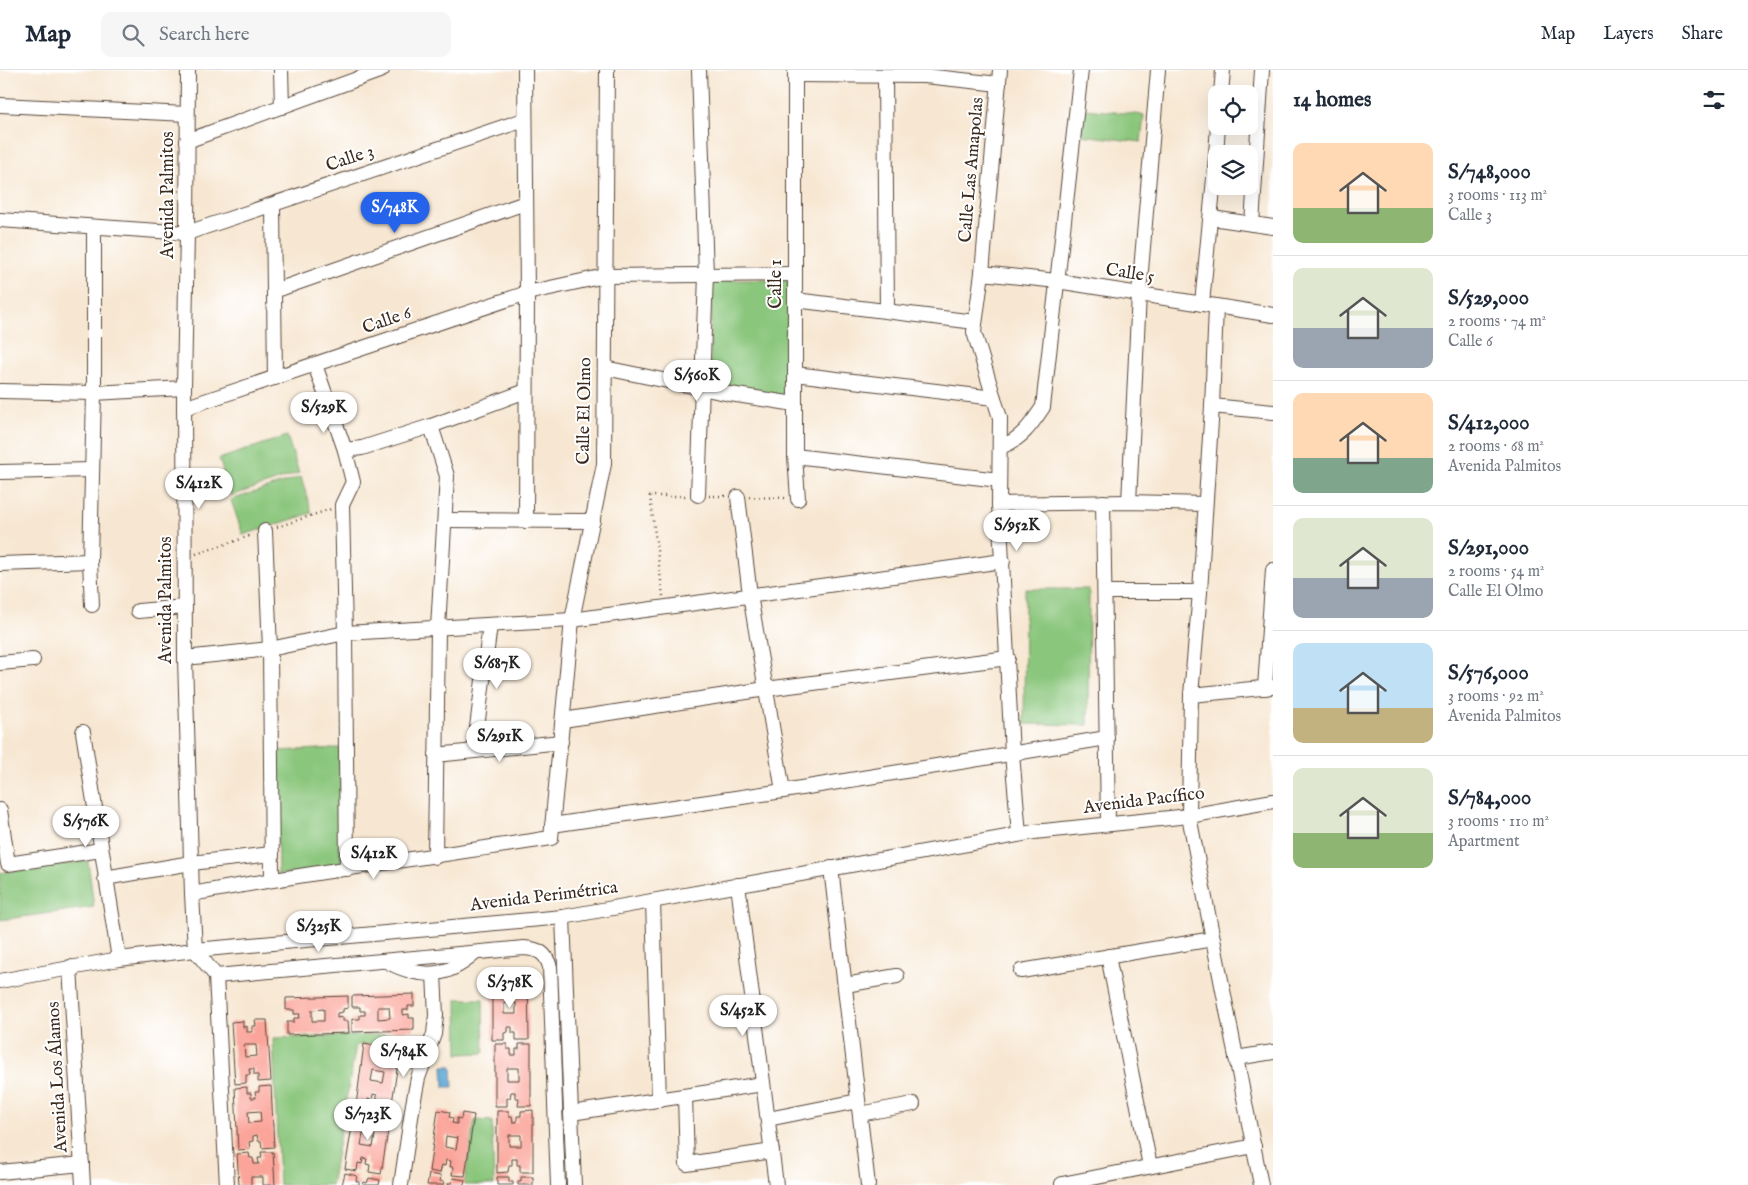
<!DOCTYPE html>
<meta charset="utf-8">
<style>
body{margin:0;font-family:"IM FELL English",serif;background:#f6f6f7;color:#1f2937;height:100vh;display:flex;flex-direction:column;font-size:19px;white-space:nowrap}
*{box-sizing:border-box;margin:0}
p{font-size:16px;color:#747a83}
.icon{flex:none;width:28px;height:28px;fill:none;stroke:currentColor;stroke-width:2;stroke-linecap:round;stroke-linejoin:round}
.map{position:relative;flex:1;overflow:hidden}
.side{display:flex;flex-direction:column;background:#fff;width:475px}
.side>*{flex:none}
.tools{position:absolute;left:1208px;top:15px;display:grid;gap:10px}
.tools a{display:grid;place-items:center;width:50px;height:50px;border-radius:10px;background:#fff;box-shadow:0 5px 20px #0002;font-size:25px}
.price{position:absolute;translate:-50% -42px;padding:0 11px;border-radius:18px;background:#fff;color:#222;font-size:16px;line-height:32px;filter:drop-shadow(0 1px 2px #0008)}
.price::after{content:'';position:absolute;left:50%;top:30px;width:15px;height:11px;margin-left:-8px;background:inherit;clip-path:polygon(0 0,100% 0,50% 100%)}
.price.current{background:#2563eb;color:#fff}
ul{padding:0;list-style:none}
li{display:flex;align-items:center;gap:15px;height:125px;padding:0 20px}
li+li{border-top:1px solid #e0e1e3}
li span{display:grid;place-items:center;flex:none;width:140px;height:100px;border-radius:10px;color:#555}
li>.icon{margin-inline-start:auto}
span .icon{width:60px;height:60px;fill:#fffc;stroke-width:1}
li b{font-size:21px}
h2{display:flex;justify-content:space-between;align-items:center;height:60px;padding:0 20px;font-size:21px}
header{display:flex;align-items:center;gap:30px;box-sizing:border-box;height:70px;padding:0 25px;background:#fff;border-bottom:1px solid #e0e1e3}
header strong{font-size:24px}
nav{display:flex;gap:28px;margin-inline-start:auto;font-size:18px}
.search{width:350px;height:45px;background:#f6f6f7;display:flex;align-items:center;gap:12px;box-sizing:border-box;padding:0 18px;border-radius:10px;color:#747a83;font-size:19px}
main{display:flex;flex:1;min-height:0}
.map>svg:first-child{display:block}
.green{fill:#8ac67c;stroke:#62784d}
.water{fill:#5da7d5;stroke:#4c687a}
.building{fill:#fba49a;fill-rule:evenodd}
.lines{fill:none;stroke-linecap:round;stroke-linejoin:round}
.minor-casing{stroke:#574639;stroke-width:16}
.path{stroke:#574639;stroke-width:2.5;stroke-dasharray:1 4;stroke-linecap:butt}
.minor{stroke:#fff;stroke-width:14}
.labels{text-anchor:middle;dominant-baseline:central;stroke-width:4;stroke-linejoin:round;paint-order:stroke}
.street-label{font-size:18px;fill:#3b2a1e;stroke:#fff}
</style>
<header>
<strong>Map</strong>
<div class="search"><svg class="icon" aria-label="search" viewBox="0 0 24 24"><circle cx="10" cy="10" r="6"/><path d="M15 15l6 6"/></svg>Search here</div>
<nav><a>Map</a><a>Layers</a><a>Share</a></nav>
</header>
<main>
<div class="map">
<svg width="1273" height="1115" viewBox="0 0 1273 1115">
<rect width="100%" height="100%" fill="#fff"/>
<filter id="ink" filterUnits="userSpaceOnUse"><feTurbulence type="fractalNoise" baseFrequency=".02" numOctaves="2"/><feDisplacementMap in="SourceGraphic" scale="10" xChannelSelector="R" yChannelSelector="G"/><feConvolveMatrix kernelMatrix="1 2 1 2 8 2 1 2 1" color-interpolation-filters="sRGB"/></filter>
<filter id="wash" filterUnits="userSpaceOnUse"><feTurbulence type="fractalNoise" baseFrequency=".0096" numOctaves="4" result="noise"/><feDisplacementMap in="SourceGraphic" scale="20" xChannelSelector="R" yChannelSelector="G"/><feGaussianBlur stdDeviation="1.12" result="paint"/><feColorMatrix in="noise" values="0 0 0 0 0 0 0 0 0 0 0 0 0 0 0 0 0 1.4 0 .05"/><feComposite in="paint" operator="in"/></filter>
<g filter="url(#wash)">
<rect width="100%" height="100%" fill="#f7e7d2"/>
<g class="green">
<polygon points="1085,39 1144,45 1141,72 1081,65"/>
<polygon points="712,210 788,210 788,327 710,312"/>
<polygon points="287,366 299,403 231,426 219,389"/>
<polygon points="301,407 312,443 243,465 231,430"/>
<polygon points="1025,519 1089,519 1088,655 1024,654"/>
<polygon points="340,678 341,797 278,805 277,681"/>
<polygon points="88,791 94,837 0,850 0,803"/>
<polygon points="457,929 483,929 484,983 458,984"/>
<polygon points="407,964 404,973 356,975 331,1115 279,1115 273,968"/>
<polygon points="475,1050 492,1051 494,1115 464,1115"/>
</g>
<polygon class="water" points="443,996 452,996 453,1017 444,1017"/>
<g id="blocks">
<g class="building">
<path d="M 504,908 L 504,914 L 508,914 L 508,919 L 513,919 L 513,914 L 517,914 L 517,908 L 528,908 L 529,970 L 516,970 L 516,963 L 512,963 L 512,957 L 508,957 L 508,962 L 504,963 L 504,970 L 492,970 L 492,909 ZM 504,933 L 516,933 L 516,944 L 504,944 Z"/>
<path d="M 414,924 L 414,936 L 408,936 L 408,940 L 403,940 L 403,945 L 409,944 L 409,948 L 414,948 L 414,960 L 352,962 L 352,949 L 360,949 L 360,945 L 365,945 L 365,941 L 360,941 L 360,937 L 352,937 L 352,926 ZM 378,937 L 389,937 L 390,948 L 378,949 Z"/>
<path d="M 348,926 L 348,938 L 343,939 L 343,942 L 337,943 L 337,948 L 343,947 L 343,951 L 348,951 L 349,963 L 287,965 L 287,952 L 294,952 L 294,948 L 299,948 L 300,944 L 294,944 L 294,940 L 286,940 L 286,928 ZM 324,939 L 324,951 L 312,951 L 312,940 Z"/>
<path d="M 255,950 L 267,950 L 271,1011 L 258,1012 L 258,1005 L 254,1005 L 254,999 L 249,999 L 250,1005 L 246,1005 L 246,1013 L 235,1014 L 231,952 L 243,951 L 243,957 L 247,956 L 247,962 L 252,962 L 252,956 L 256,956 ZM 244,975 L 256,975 L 257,986 L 245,987 Z"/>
<path d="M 364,974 L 376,976 L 376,981 L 379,982 L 379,987 L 383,988 L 384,982 L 388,983 L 389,977 L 400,979 L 391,1040 L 379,1039 L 380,1031 L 377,1031 L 377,1025 L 373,1024 L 372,1030 L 368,1029 L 367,1037 L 356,1035 ZM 373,1000 L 385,1002 L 383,1013 L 371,1011 Z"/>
<path d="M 495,974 L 507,974 L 507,979 L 511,979 L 511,985 L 516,985 L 516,979 L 519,979 L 519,974 L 531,974 L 531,1036 L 518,1036 L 519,1028 L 515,1028 L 515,1022 L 511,1022 L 510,1028 L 507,1028 L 507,1036 L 495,1036 ZM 507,998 L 519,998 L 519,1010 L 507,1010 Z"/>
<path d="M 271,1016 L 274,1077 L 262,1078 L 261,1071 L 258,1071 L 257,1065 L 253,1066 L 253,1071 L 249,1072 L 250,1079 L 238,1080 L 235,1018 L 247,1017 L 247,1023 L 251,1023 L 251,1028 L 256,1028 L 255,1022 L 259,1022 L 259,1017 ZM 260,1041 L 261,1052 L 249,1053 L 248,1042 Z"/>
<path d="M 355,1038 L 367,1040 L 366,1045 L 370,1045 L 369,1051 L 374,1052 L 374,1046 L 378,1047 L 379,1041 L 391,1043 L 381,1104 L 369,1102 L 370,1095 L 366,1094 L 367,1089 L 363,1088 L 362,1094 L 358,1093 L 357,1101 L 345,1099 ZM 363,1064 L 375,1065 L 373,1077 L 361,1075 Z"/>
<path d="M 438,1040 L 450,1042 L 449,1047 L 453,1048 L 452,1053 L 457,1054 L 457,1048 L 461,1049 L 462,1043 L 474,1045 L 465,1106 L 452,1105 L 453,1097 L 450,1097 L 451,1091 L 446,1090 L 445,1096 L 442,1095 L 440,1103 L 429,1101 ZM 446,1066 L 458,1068 L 456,1079 L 445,1077 Z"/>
<path d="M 533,1040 L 533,1102 L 520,1102 L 520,1095 L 517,1095 L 517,1089 L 512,1089 L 512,1095 L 509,1095 L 508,1102 L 497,1103 L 497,1041 L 509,1041 L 509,1046 L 512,1046 L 513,1052 L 517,1052 L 517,1046 L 521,1046 L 521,1041 ZM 509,1065 L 521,1065 L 521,1076 L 509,1076 Z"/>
<polygon points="261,1082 273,1082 275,1115 263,1115 263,1107 251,1107 251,1115 239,1115 237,1084 249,1083 250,1088 253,1088 254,1094 259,1094 258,1088 262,1088"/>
<polygon points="345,1103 357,1106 356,1111 359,1112 359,1115 342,1115"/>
<polygon points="429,1104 441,1106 440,1111 444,1112 443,1115 427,1115"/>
<polygon points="497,1107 509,1107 509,1112 513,1112 513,1115 497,1115"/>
<polygon points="521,1107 533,1107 533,1115 518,1115 518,1112 521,1112"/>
<polygon points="369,1108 380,1110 379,1115 363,1115 364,1112 367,1113"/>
<polygon points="453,1108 465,1110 464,1115 448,1115 448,1113 452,1113"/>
</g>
</g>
</g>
<g filter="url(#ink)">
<use href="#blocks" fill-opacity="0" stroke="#574639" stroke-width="1"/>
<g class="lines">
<defs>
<g id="minor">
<polyline points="188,0 187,163 184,318 185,588 192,824 195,880 216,906 227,1115"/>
<polyline points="281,0 282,37"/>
<polyline points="525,0 527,223 526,451"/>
<polyline points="795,0 795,386 798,429"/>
<polyline points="1000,0 982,203 974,262 1000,348 999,434 1012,684 1019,764"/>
<polyline points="795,5 925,6 999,14"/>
<polyline points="885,6 887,241"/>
<polyline points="1221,24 1223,0"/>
<polyline points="0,35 187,44"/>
<polyline points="187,71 382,0"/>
<polyline points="1216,84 1218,56"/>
<polyline points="273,135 275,308"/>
<polyline points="1212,148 1273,157"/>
<polyline points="0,150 187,163 524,50"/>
<polyline points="1252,154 1262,0"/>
<polyline points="982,203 1057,211 1273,245"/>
<polyline points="274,221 525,133"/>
<polyline points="795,230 975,252"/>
<polyline points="1202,234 1216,87"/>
<polyline points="1216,237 1212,336 1200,522 1191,625 1189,746 1261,1115"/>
<polyline points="315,295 345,380 353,412 342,435 345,563 347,799"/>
<polyline points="605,298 730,324 795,334"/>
<polyline points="795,304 994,328"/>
<polyline points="0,321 94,323 184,318"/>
<polyline points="1212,336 1273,342"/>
<polyline points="184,338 527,223 605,206 795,204"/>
<polyline points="431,356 447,406 438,558 435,787"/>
<path d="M 1000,377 C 1021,370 1031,355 1043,337 L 1081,0"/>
<polyline points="345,380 362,378 431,356 526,321"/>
<polyline points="795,386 999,410"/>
<polyline points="0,402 92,400"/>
<polyline points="698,425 706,205 699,0"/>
<polyline points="738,427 750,525 783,721"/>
<polyline points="1103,432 1108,754"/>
<polyline points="1129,432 1139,224 1158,0"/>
<polyline points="999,434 1129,432 1205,434"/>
<polyline points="445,450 593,451"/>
<polyline points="265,461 270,579 272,809"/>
<polyline points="0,494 90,491"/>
<polyline points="1105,522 1200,522"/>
<polyline points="92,535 90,491 94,323 94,157"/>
<polyline points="138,541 185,537"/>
<polyline points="185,588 270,579 345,563 572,550 1003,491"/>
<polyline points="0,593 33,590"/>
<polyline points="1265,618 1273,500"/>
<polyline points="1191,625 1272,617"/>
<polyline points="563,650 766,619 1008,588"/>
<polyline points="83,662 119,889"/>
<polyline points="474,681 490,555"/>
<polyline points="436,685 561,672"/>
<polyline points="0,740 8,794 101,780"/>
<polyline points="552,755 783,721 1107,668"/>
<polyline points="831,798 868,1115"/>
<polyline points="105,808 191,793 272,784"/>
<polyline points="738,815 776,1115"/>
<path d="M 192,824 C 311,802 431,787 551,768 L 572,550 L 604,394 L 607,0"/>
<polyline points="653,831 659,1030"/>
<polyline points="563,847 574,1115"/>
<polyline points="1108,886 1150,1096"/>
<path d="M 386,891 C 420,909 446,909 475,883"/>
<polyline points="70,897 83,1115"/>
<polyline points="1021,901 1213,869"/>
<path d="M 216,906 L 524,878 C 539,879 546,883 550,897 L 558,1115"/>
<polyline points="0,911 119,889 195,880 563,847 1034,762 1189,746 1273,731"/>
<polyline points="845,915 897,906"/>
<polyline points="1236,988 1273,982"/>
<polyline points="685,1026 687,1094 772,1081"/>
<polyline points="571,1043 763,1014"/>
<polyline points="860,1044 913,1034"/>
<polyline points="768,1049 858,1031"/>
<polyline points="0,1102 82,1094"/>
<polyline points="1062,1114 1254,1076"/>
<polyline points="401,1115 413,1034 418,1008 434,964 436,945 434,904"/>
</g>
</defs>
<use href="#minor" class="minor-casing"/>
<g class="path">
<polyline points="709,426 726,426"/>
<polyline points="749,427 786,428"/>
<polyline points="277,457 331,439"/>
<polyline points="196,484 253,465"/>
<polyline points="663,526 650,426 686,426"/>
</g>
<use href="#minor" class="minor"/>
</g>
</g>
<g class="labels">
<g class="street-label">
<text transform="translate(350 89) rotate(-19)">Calle 3</text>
<text transform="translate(972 100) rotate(-85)">Calle Las Amapolas</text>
<text transform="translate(168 125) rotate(-90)">Avenida Palmitos</text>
<text transform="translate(1130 204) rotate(9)">Calle 5</text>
<text transform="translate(776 214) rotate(-90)">Calle 1</text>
<text transform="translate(387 251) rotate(-19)">Calle 6</text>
<text transform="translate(585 341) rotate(-89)">Calle El Olmo</text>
<text transform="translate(166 530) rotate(-90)">Avenida Palmitos</text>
<text transform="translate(1144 731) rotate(-7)">Avenida Pacífico</text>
<text transform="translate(544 827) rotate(-7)">Avenida Perimétrica</text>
<text transform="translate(58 1007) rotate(-93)">Avenida Los Álamos</text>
</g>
</g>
</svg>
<div class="tools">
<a><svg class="icon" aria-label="locate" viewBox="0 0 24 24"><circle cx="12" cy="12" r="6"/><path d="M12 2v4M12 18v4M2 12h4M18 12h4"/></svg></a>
<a><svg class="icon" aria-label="layers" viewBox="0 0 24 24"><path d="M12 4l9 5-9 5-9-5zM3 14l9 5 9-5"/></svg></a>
</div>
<b class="price current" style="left:395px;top:164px">S/748K</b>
<b class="price" style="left:697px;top:332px">S/560K</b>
<b class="price" style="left:324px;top:364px">S/529K</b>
<b class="price" style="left:199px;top:440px">S/412K</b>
<b class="price" style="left:1017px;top:482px">S/952K</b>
<b class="price" style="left:497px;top:620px">S/687K</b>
<b class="price" style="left:500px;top:693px">S/291K</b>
<b class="price" style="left:86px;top:778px">S/576K</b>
<b class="price" style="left:374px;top:810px">S/412K</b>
<b class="price" style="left:319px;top:883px">S/325K</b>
<b class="price" style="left:510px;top:939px">S/378K</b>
<b class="price" style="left:743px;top:967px">S/452K</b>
<b class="price" style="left:404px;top:1008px">S/784K</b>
<b class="price" style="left:368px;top:1071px">S/723K</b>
</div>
<section class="side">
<h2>14 homes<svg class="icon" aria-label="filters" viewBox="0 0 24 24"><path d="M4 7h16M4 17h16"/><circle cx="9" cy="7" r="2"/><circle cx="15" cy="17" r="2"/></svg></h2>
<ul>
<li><span style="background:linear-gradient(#ffd9b3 65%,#8fb573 0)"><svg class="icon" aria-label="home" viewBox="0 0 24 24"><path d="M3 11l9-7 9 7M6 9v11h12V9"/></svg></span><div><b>S/748,000</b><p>3 rooms · 113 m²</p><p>Calle 3</p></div></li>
<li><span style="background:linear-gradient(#dfe7d0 60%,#9aa5b1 0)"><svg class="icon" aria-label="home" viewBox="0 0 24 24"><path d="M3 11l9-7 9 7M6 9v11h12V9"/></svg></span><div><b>S/529,000</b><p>2 rooms · 74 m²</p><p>Calle 6</p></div></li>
<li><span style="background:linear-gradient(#ffd9b3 65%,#7fa58c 0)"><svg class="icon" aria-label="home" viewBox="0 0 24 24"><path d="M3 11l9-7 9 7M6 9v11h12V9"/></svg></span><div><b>S/412,000</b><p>2 rooms · 68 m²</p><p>Avenida Palmitos</p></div></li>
<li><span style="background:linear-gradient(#dfe7d0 60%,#9aa5b1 0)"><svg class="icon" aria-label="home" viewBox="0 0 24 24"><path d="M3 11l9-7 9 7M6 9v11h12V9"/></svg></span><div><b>S/291,000</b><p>2 rooms · 54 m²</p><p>Calle El Olmo</p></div></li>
<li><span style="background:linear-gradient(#bfe0f5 65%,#c2b280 0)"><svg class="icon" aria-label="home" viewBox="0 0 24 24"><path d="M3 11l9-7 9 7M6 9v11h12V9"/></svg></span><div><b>S/576,000</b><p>3 rooms · 92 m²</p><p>Avenida Palmitos</p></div></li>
<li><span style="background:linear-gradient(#dfe7d0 65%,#8fb573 0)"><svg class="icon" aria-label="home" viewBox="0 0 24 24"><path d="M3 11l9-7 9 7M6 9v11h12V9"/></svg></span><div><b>S/784,000</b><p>3 rooms · 110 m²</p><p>Apartment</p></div></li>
</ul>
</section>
</main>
